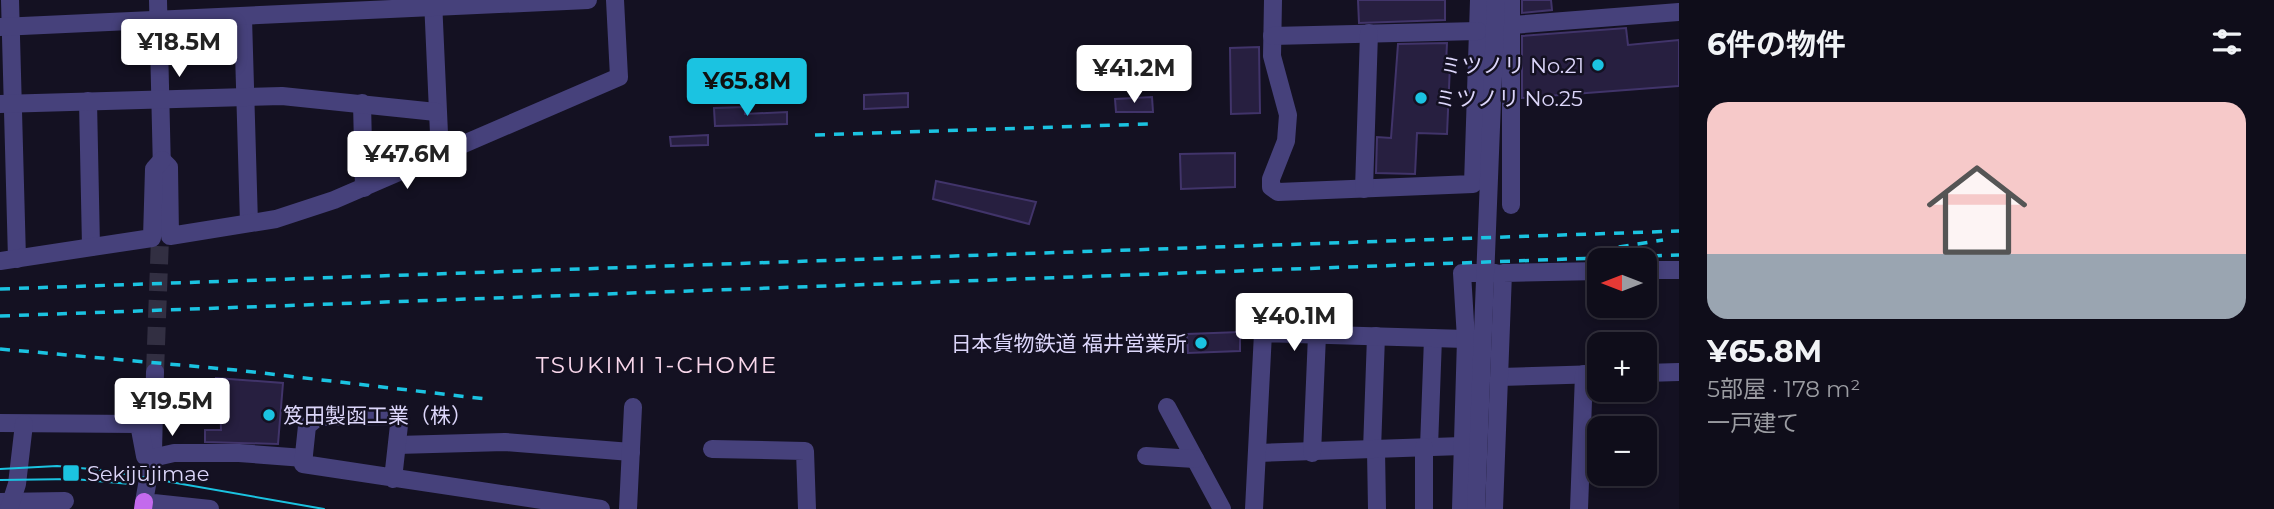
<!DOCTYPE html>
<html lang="ja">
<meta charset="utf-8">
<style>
body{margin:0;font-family:Montserrat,"Noto Sans JP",sans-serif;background:#181623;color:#f1f3f6;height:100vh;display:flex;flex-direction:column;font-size:26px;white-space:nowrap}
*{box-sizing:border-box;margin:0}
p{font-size:23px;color:#9b9ca2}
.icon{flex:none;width:38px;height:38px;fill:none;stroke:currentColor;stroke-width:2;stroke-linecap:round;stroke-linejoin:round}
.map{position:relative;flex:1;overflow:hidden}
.side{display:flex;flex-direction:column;background:#0f0d1a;width:595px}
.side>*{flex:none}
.needle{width:46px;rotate:270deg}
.controls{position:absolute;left:1587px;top:248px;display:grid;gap:14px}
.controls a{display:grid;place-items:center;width:70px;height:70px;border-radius:14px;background:#0f0d1a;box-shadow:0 4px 10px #0003,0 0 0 2px #2f2d39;font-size:35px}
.price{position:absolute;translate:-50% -60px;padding:0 16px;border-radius:7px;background:#fff;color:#222;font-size:23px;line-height:46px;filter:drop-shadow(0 2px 4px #0008)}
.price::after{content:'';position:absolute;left:50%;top:42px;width:21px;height:16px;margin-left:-10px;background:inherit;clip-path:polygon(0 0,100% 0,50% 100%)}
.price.active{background:#1bc3e1;color:#111}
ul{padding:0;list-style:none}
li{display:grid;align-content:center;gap:14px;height:371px;padding:0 28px}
li span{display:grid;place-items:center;height:217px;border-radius:21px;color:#555}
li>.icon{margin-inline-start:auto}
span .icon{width:126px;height:126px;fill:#fffc;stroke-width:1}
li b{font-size:30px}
h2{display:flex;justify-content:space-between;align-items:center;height:84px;padding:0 28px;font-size:30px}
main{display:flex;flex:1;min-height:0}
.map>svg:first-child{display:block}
.building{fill:#271f40;stroke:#41346a;stroke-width:2}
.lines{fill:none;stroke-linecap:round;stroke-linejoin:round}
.minor-tunnel{stroke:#322f42;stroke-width:18;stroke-dasharray:18 9;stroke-linecap:butt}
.minor{stroke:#46417b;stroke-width:18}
.major{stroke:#c36aed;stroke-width:18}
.tram{stroke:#1bc3e1;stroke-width:2}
.rail{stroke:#1bc3e1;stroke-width:3.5;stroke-dasharray:10 9;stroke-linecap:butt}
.poi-dot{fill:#1bc3e1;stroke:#141122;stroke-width:2.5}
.labels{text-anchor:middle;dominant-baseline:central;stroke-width:5;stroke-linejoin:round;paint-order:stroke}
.poi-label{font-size:21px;fill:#dcd6fa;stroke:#141122;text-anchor:start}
.neighbourhood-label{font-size:23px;letter-spacing:2px;fill:#fad8ec;stroke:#141122}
</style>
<main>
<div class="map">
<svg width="1679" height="509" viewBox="0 0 1679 509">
<rect width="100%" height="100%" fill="#141122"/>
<g class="building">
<polygon points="1358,0 1445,0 1445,20 1359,23"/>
<polygon points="1522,0 1551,0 1552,10 1522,13"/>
<polygon points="1626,28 1628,45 1679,40 1679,86 1522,98 1522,36"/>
<polygon points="1447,43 1446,64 1450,65 1447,134 1417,133 1415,174 1376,173 1377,137 1391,138 1398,44"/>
<polygon points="1259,47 1260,113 1231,114 1230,48"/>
<polygon points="1184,49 1185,68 1137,69 1136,51"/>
<polygon points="908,93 908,107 864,109 864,95"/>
<polygon points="1152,97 1153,112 1116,112 1115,99"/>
<polygon points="745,107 745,114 787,112 787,124 715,126 714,108"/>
<polygon points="708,135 708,145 671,146 670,137"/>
<polygon points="1235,153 1235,187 1181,189 1180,154"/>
<polygon points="936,181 1036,202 1029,224 933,199"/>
<polygon points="1240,332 1240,351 1188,353 1187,334"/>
<polygon points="216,378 283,383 278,444 205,442 205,430 221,430 220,397 166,393 166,379 216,383"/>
</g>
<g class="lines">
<polyline class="minor-tunnel" points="155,372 160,238"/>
<g class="minor">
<polyline points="10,0 17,259"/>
<polyline points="158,0 162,171"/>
<polyline points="433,0 440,156"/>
<polyline points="1273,0 1272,56 1288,115 1286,141 1271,179 1271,187 1278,192 1473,184 1479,0"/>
<polyline points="243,18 249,223"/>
<polyline points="1512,25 1679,12"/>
<polyline points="0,27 588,0"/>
<polyline points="1272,36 1478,31"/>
<polyline points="88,101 91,247"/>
<polyline points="362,103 364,188"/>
<polyline points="0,104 282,96 436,112"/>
<polyline points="162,160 169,167 170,236 276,219 334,200 619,77 615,0"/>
<polyline points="1364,189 1369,33"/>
<polyline points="1511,205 1511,0"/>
<polyline points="0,261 152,238 154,169 162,160"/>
<polyline points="1645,270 1679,270"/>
<polyline points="155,372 153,451 144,502 210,509"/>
<polyline points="1645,373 1679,372"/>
<polyline points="1500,377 1600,374"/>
<polyline points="1167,407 1222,509"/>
<polyline points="0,423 139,424 145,456 152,458 174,453 239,453 304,458"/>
<polyline points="397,445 505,442 631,452"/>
<polyline points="1429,447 1433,338"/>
<polyline points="712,449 805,451 807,509"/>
<polyline points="1372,450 1376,336"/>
<polyline points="1376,450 1377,509"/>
<polyline points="1258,453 1462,446"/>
<polyline points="1312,453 1317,335"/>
<polyline points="1146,456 1195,459"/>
<polyline points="393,479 400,416 318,417 307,426 303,464 601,509"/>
<polyline points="0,502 65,501"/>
<polyline points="9,509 17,484 24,424"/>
<polyline points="628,509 633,407"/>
<polyline points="1254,509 1263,333 1466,339"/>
<polyline points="1424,509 1424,447"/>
<polyline points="1461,509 1466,339 1462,273 1496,273"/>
<polyline points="1476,509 1496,0"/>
<polyline points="1494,509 1503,273 1600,271"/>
<polyline points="1579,509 1584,374"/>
</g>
<polyline class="major" points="143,509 144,502"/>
<g class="tram">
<polyline points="0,469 57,466 102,470 324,509"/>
<polyline points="0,480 74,479 130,484"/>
</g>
<g class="rail">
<polyline points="815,135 1148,124"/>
<polyline points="1600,250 1663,240"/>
<polyline points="0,289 1679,231"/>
<polyline points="0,316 1679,255"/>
<polyline points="0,349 236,370 486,399"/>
</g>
</g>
<g class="poi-dot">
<circle cx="1598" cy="65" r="7"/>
<circle cx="1421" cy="98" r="7"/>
<circle cx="1201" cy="343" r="7"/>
<circle cx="269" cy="415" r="7"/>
<rect x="62" y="464" width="18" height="18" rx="3.5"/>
</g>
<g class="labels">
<g class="poi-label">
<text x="1584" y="65" text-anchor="end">ミツノリ No.21</text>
<text x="1435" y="98">ミツノリ No.25</text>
<text x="1187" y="343" text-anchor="end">日本貨物鉄道 福井営業所</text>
<text x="283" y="415">笈田製函工業（株）</text>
<text x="87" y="473">Sekijūjimae</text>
</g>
<g class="neighbourhood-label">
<text x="657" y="365">TSUKIMI 1-CHOME</text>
</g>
</g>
</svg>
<div class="controls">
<a><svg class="needle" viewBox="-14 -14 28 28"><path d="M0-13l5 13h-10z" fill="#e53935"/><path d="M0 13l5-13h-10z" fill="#9b9ca2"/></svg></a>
<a>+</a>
<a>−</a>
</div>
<b class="price" style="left:179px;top:79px">¥18.5M</b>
<b class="price" style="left:1134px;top:105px">¥41.2M</b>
<b class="price active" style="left:747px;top:118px">¥65.8M</b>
<b class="price" style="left:407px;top:191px">¥47.6M</b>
<b class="price" style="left:1294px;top:353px">¥40.1M</b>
<b class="price" style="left:172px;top:438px">¥19.5M</b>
</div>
<section class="side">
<h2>6件の物件<svg class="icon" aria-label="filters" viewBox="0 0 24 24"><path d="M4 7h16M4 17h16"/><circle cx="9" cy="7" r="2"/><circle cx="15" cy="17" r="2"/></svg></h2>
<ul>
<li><span style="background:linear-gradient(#f6c9c9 70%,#9aa5b1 0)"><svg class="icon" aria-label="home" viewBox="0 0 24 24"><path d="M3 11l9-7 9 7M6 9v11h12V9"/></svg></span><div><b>¥65.8M</b><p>5部屋 · 178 m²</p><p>一戸建て</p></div></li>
</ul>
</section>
</main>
